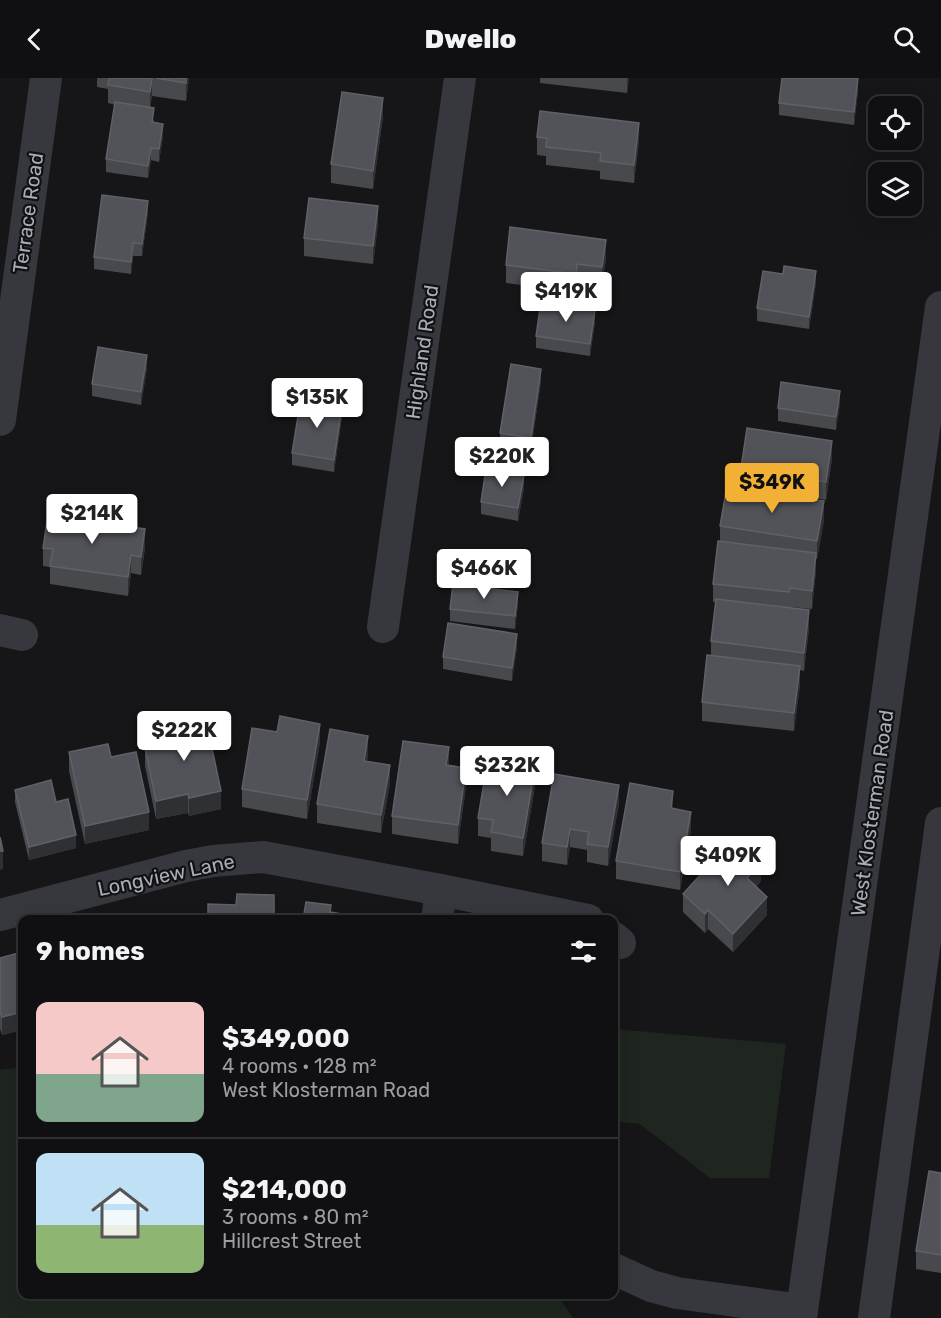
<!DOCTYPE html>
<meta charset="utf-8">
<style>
body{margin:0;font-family:Rubik,sans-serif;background:#19191b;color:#f1f3f6;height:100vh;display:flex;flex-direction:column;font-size:22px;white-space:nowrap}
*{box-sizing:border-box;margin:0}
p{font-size:20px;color:#9c9d9f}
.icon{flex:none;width:33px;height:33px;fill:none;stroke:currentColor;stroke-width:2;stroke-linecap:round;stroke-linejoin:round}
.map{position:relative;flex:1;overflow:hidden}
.details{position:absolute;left:18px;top:837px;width:600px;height:384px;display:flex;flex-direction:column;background:#101012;border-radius:12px;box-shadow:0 6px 24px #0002,0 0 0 2px #303032}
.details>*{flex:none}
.fabs{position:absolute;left:868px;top:18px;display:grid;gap:12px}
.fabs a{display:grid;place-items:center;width:54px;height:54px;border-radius:12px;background:#101012;box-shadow:0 6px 24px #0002,0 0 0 2px #303032;font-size:30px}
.price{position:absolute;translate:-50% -51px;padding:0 14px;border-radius:6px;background:#fff;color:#222;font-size:20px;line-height:39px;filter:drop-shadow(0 2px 3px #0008)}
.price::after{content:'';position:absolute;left:50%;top:36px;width:18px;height:14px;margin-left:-9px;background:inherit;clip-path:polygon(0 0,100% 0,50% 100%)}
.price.on{background:#f2b134;color:#111}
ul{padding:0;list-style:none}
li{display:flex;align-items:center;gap:18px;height:150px;padding:0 18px}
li+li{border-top:2px solid #303032}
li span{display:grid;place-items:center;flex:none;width:168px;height:120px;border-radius:12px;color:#555}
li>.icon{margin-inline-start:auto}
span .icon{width:72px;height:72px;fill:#fffc;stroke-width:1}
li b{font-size:26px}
h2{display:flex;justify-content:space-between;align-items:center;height:72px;padding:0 18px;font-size:26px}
header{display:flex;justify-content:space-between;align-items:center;height:78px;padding:0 18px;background:#101012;font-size:27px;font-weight:800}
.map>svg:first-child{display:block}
.green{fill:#1e261f}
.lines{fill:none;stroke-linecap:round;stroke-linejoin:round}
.minor{stroke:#37383d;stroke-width:32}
.wall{fill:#47494d}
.shaded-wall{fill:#2f3033}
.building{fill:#525359;stroke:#5f6168;stroke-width:1.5}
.labels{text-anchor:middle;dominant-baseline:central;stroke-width:4.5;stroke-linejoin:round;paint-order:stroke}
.street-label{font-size:20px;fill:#a8adb8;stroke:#111113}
</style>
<header><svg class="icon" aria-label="back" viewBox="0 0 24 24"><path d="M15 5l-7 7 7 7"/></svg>Dwello<svg class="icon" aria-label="search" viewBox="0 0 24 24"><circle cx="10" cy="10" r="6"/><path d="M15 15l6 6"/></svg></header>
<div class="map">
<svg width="941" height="1240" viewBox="0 0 941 1240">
<rect width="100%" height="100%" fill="#161618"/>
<g class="green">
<polygon points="614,951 786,966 769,1100 710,1100 640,1046 614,1043"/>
<polygon points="22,989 22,1216 557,1216 573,1240 0,1240 0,992"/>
</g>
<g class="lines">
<g class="minor">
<polyline points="0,342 46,0"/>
<polyline points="383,549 460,0"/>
<polyline points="0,552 22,557"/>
<polyline points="0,837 186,788 213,783 263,779 441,812 588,842"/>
<polyline points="437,842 441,812"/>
<polyline points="614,860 620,865"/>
<polyline points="614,1191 651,1208 677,1215 802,1232"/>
<polyline points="801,1240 941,229"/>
<polyline points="874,1240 941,745"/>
</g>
</g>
<g class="wall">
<polygon points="97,0 189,0 186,23 152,18 150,30 154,44 163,58 159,84 151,82 148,100 106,94 106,81 115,27 108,25 108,11 97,9"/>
<polygon points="540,0 629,0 627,15 540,5"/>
<polygon points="858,13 854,47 779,37 779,25"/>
<polygon points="383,39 373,111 331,105 331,86"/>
<polygon points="537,59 639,63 634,105 600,101 600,93 546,87 546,78 537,77"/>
<polygon points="148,135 142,178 133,178 131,196 94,191 94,179"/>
<polygon points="378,146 373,186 304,178 304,160"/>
<polygon points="606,180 602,207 577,204 576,214 506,205 506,187"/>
<polygon points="783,196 816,205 809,251 757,243 757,230"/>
<polygon points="595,244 590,278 536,270 536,258"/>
<polygon points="147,290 141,327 92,318 92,306"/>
<polygon points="541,303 531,372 500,367 500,355"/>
<polygon points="840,325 836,352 778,343 778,330"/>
<polygon points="342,339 334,394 292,387 292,375"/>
<polygon points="832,381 826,422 741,408 741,390"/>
<polygon points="524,410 518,443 481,436 481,424"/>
<polygon points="824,442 817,481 816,481 816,493 812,531 790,529 789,530 809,550 804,593 800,592 800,606 794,653 702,643 702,624 711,578 711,563 716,524 713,524 713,506 720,464 720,448"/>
<polygon points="43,470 145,470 141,497 131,495 128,518 50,506 50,489 43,488"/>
<polygon points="518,526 515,551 450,543 450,531"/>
<polygon points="517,569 512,603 443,591 443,579"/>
<polygon points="167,645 221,731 189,738 188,735 156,741 145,688 145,670 168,665"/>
<polygon points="320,664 307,741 242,729 242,711"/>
<polygon points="69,674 111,679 149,752 85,766 69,693"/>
<polygon points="368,676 367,683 390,705 381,755 317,745 317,726"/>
<polygon points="449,687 466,708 458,766 392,756 392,738"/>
<polygon points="535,708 523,778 491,773 491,760 478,758 478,740"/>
<polygon points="15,712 76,770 29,782 15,724"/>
<polygon points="619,725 608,788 587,784 587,772 570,769 567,787 542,783 542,765"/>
<polygon points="673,731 691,752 680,812 616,801 616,783"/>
<polygon points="761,803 756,809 767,837 733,874 708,851 705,855 683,834 683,816"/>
<polygon points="22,874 22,952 2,957 0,951 0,880"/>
<polygon points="941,1095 941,1195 916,1191 916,1173"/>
</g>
<g class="shaded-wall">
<polygon points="152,0 152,18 150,32 150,14"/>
<polygon points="186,0 189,0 186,23"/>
<polygon points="627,0 629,0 627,15"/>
<polygon points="858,0 858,13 854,47 854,34"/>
<polygon points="383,20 383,39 373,111 373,93"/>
<polygon points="639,45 639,63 634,105 634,87"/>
<polygon points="163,46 163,58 159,84 159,71"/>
<polygon points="151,70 151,82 148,100 148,88"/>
<polygon points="148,123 148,135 142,178 142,166"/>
<polygon points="378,128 378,146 373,186 373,168"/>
<polygon points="606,162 606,180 602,207 602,189"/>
<polygon points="133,165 133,178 131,196 131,184"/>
<polygon points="577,186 577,204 576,214 576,196"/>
<polygon points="816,193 816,205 809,251 809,239"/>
<polygon points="595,232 595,244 590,278 590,266"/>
<polygon points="147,277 147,290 141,327 141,314"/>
<polygon points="541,291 541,303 531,372 531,360"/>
<polygon points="840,313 840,325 836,352 836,339"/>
<polygon points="342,327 342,339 334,394 334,382"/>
<polygon points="832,363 832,381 826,422 826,404"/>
<polygon points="524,397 524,410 518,443 518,430"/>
<polygon points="824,423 824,442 817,481 817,463"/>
<polygon points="145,451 145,470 141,497 141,479"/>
<polygon points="816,475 816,493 812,531 812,513"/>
<polygon points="131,477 131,495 128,518 128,499"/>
<polygon points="518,514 518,526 515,551 515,538"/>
<polygon points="809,532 809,550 804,593 804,575"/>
<polygon points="517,556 517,569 512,603 512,590"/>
<polygon points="800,588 800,606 794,653 794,635"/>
<polygon points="320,646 320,664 307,741 307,722"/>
<polygon points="368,658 368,676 364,701 364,683"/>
<polygon points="449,669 449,687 446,687"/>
<polygon points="390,687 390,705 381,755 381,737"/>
<polygon points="466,690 466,708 458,766 458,747"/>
<polygon points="535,690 535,708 523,778 523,760"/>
<polygon points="619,707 619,725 608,788 608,769"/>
<polygon points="221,713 221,731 189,738 189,720"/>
<polygon points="673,713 673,731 671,730"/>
<polygon points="188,716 188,735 156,741 156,723"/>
<polygon points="149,734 149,752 85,766 85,748"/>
<polygon points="691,734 691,752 680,812 680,794"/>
<polygon points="570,751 570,769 567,787 567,769"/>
<polygon points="76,757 76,770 29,782 29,769"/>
<polygon points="0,773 3,773 3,791 0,792"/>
<polygon points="761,785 761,803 747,819 747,800"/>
<polygon points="767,819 767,837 733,874 733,856"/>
<polygon points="708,832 708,851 705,855 705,836"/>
<polygon points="22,934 22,952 2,957 2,939"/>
</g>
<g class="building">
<polygon points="109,0 152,0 150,14 108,7"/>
<polygon points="156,0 186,0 186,5"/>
<polygon points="782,0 858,0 854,34 779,25"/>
<polygon points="342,14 383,20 373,93 331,86"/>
<polygon points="115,24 154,30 152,44 163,46 159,71 151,70 148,88 106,81"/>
<polygon points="540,33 639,45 634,87 600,83 601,75 546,69 547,60 537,59"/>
<polygon points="102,117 148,123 142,166 133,165 131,184 94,179"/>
<polygon points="309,120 378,128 373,168 304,160"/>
<polygon points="510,149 606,162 602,189 577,186 576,196 506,187"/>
<polygon points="784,188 816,193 809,239 757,230 763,193 783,196"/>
<polygon points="541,224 595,232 590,266 536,258"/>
<polygon points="98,269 147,277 141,314 92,306"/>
<polygon points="511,286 541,291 531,360 500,355"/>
<polygon points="781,304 840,313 836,339 778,330"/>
<polygon points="301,320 342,327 334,382 292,375"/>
<polygon points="747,350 832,363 826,404 741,390"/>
<polygon points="486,391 524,397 518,430 481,424"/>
<polygon points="727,408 824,423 817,463 720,448"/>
<polygon points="48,437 145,451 141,479 131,477 128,499 50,488 53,471 43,470"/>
<polygon points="718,463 816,475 812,513 790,510 789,514 713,506"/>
<polygon points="453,506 518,514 515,538 450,531"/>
<polygon points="716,521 809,532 804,575 711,563"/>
<polygon points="448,545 517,556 512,590 443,579"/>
<polygon points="707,577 800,588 794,635 702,624"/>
<polygon points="205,637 221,713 189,720 188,716 156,723 145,670 172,664 167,645"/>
<polygon points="280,638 320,646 307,722 242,711 252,650 277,654"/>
<polygon points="330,651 368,658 364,683 390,687 381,737 317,726"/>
<polygon points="403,663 449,669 446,687 466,690 458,747 392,738"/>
<polygon points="108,666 111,679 136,674 149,734 85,748 69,674"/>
<polygon points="488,681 535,690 523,760 491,754 493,742 478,740"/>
<polygon points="554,696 619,707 608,769 587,766 589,754 570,751 567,769 542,765"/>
<polygon points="51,702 56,724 68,721 76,757 29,769 15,712"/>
<polygon points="630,705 673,713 671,730 691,734 680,794 616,783"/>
<polygon points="0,759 3,773 0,773"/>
<polygon points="734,760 761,785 747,800 767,819 733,856 708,832 705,836 683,816"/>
<polygon points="237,816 274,817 274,842 208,842 208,826 236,827"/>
<polygon points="306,824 331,827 330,834 367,840 366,842 303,842"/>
<polygon points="149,836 150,842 126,842"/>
<polygon points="181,837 182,842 162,842"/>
<polygon points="22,874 22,934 2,939 0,933 0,880"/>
<polygon points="929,1093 941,1095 941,1177 916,1173"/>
</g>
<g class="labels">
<g class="street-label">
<text transform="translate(28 135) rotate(-82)">Terrace Road</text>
<text transform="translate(422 274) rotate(-82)">Highland Road</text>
<text transform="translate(872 735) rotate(-82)">West Klosterman Road</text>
<text transform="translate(166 797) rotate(-12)">Longview Lane</text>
</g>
</g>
</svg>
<div class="fabs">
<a><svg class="icon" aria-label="locate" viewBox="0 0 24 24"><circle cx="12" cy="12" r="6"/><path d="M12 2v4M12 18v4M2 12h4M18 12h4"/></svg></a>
<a><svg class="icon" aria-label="layers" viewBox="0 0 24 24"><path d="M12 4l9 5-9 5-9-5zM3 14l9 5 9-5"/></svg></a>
</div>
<b class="price" style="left:566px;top:245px">$419K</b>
<b class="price" style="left:317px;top:351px">$135K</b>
<b class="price" style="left:502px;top:410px">$220K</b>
<b class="price on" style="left:772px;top:436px">$349K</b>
<b class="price" style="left:92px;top:467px">$214K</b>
<b class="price" style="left:484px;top:522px">$466K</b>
<b class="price" style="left:184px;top:684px">$222K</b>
<b class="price" style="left:507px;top:719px">$232K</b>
<b class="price" style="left:728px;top:809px">$409K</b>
<section class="details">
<h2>9 homes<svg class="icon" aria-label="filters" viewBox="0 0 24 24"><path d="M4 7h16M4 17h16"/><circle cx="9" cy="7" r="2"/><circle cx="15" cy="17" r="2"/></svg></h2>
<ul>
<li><span style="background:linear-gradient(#f6c9c9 60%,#7fa58c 0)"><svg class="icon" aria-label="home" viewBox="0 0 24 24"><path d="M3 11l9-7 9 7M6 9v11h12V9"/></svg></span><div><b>$349,000</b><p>4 rooms · 128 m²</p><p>West Klosterman Road</p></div></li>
<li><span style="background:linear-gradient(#bfe0f5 60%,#8fb573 0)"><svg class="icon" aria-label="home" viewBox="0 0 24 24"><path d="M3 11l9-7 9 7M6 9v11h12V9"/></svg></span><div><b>$214,000</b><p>3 rooms · 80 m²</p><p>Hillcrest Street</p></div></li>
</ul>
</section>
</div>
